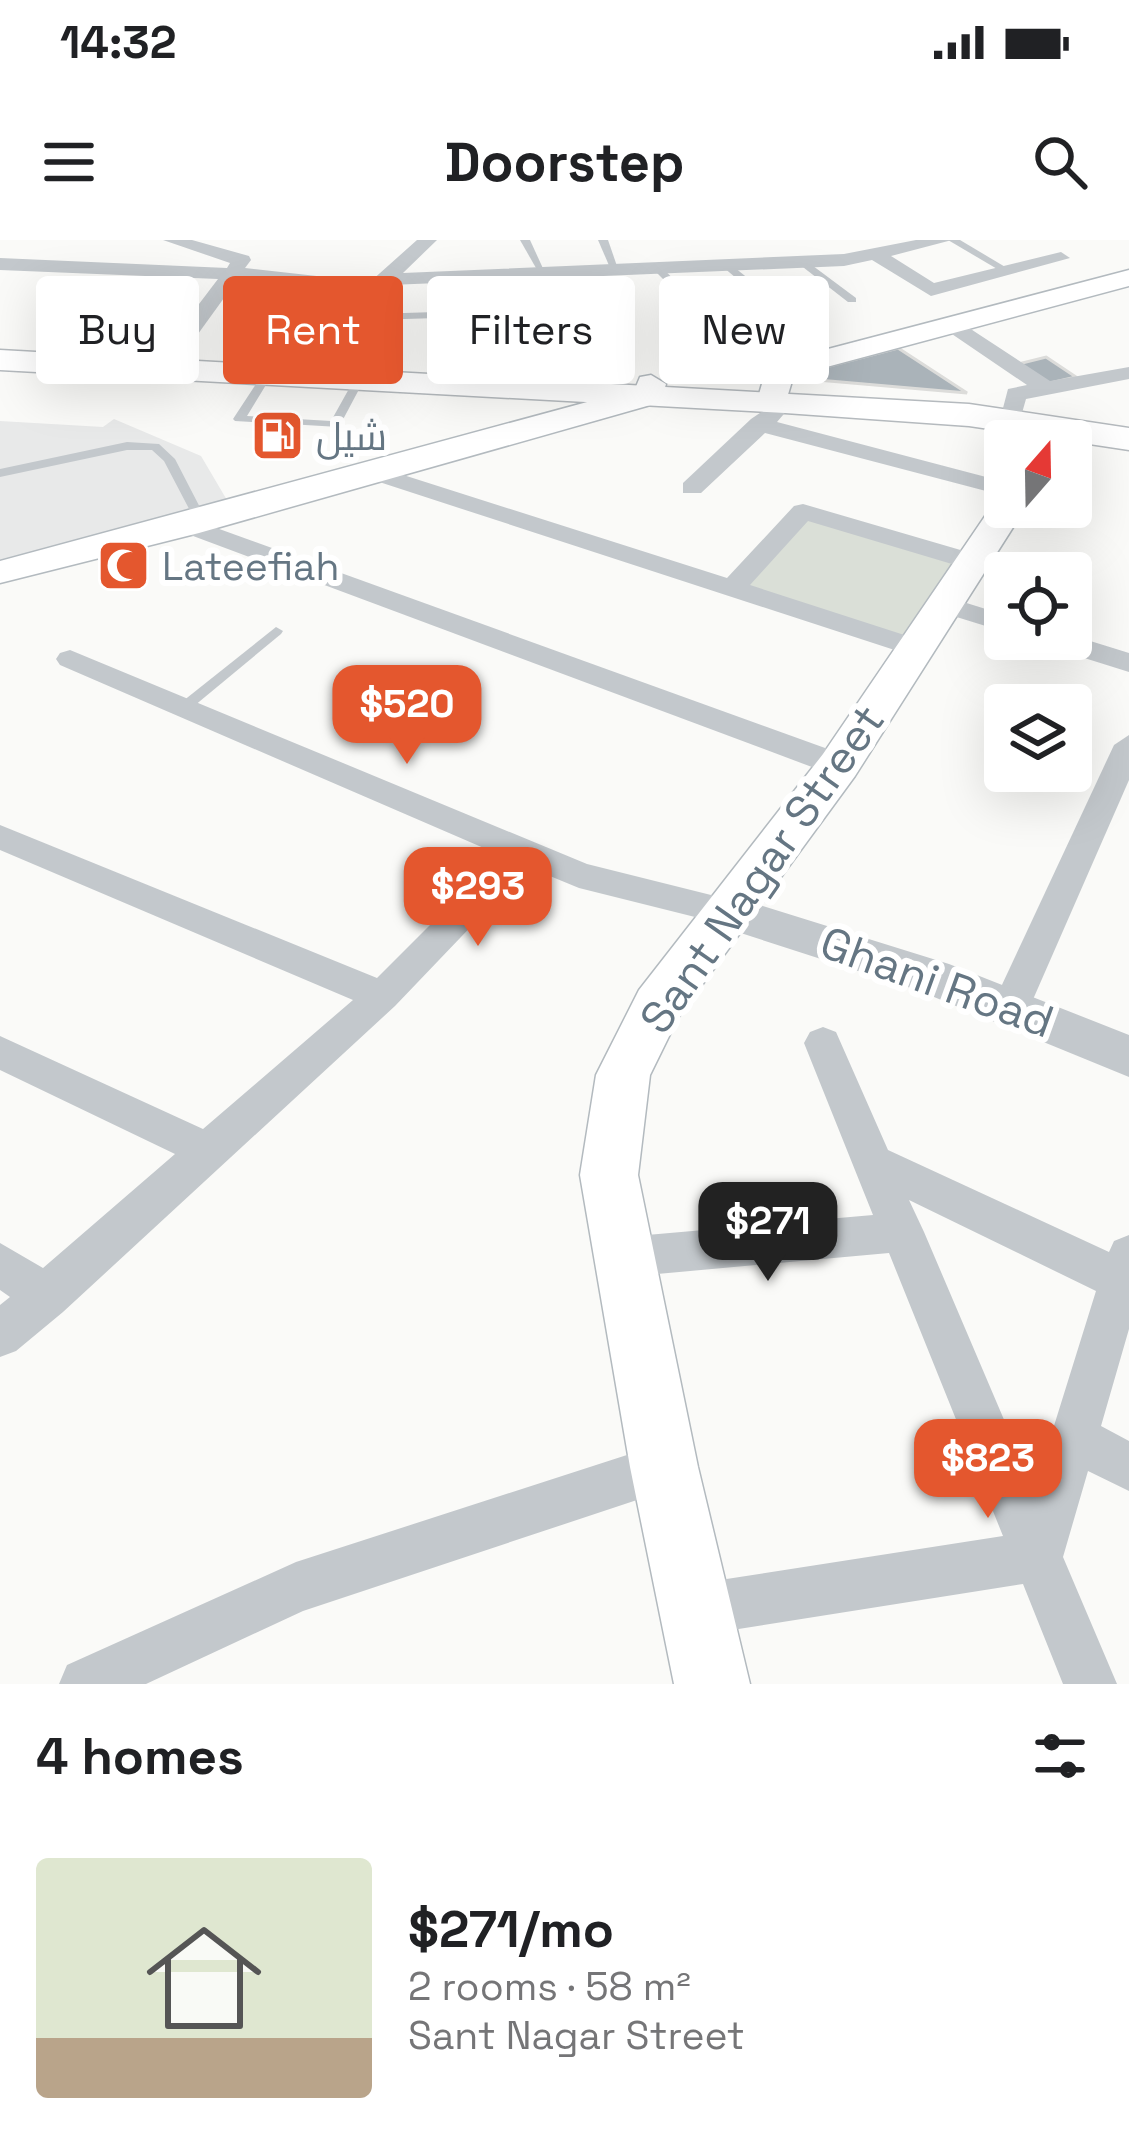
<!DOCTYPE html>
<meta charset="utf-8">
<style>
body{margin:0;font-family:"Space Grotesk",Cairo,sans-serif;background:#f6f6f6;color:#202124;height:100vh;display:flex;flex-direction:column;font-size:45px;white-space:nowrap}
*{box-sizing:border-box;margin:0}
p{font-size:39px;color:#757577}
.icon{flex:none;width:66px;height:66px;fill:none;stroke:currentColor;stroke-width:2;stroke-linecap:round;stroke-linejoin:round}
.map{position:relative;height:1444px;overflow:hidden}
.sheet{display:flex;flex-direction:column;background:#fff;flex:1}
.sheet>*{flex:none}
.banner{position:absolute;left:36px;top:36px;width:1059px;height:108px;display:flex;gap:24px}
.needle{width:78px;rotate:20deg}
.tools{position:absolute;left:984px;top:180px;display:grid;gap:24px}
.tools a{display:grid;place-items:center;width:108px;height:108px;border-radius:12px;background:#fff;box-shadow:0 12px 48px #0002;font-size:60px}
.price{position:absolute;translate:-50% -102px;padding:0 27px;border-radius:24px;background:#e4572e;color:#fff;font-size:39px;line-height:78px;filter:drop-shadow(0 3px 6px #0008)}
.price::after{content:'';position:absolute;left:50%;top:72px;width:36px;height:27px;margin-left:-18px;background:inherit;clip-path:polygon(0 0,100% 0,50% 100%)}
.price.selected{background:#222;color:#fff}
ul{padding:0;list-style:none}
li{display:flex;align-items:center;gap:36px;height:300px;padding:0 36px}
li span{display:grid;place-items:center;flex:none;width:336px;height:240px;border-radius:12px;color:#555}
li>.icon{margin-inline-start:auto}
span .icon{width:144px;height:144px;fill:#fffc;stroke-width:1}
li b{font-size:51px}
h2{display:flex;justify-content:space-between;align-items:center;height:144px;padding:0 36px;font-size:51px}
.pill{padding:0 42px;border-radius:12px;background:#fff;box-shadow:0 12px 48px #0002;font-size:42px;line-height:108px}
.pill.selected{background:#e4572e;color:#fff}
.status{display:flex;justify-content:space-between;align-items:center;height:84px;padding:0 60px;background:#fff;direction:ltr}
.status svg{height:33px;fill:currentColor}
header{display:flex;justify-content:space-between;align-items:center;height:156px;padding:0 36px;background:#fff;font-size:54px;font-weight:600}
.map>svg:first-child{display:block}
.built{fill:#e8e9e9}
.green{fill:#dadfd7}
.building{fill:#aab3b9;stroke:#dcdcda;stroke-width:3}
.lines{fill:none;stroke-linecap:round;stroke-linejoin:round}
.secondary-casing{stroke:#b3babf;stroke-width:3}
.primary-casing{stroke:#b5babe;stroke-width:3}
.service{fill:#c3c8cc;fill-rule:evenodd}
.minor{fill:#c3c8cc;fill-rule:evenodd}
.tertiary{fill:#c3c8cc;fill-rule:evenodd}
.secondary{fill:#fff;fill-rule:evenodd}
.primary{fill:#fff;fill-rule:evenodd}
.labels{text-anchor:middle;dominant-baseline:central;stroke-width:12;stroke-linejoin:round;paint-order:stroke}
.far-poi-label{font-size:39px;fill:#657683;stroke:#fff;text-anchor:start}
.street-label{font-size:45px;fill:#657683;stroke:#fff}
</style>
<div class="status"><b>14:32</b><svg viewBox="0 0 49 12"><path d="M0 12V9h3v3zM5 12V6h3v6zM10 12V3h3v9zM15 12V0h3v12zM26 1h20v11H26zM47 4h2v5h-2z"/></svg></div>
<header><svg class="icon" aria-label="menu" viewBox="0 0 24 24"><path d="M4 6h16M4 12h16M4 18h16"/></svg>Doorstep<svg class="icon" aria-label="search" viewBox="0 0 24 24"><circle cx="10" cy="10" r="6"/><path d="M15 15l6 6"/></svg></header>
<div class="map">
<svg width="1129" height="1444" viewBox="0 0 1129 1444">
<rect width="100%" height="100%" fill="#fafaf8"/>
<polygon class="built" points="114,179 201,216 234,272 0,331 0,181 103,187"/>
<polygon class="green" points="803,271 972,322 916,408 733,349"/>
<g class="building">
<polygon points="898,108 967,153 818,140 810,131"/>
<polygon points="1046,117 1076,137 1046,144 1018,124"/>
</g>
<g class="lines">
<defs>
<g id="secondary">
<polygon points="1129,30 1129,46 808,132 792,141 784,168 762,168 757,161 766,130 786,120"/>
<polygon points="651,135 666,144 661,162 199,293 0,343 0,321 635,149 640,137"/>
<polygon points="1005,257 1005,267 1026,267 855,536 678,778 650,835 638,935 698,1227 750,1444 674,1444 630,1227 580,935 596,835 639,750 823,514 996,260"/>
</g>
<polygon id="primary" points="0,110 969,164 1129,188 1129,210 969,186 785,173 0,130"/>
</defs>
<use href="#secondary" class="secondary-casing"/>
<use href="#primary" class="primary-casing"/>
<g class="service">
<polygon points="520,0 530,0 546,35 540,35"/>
<polygon points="598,0 608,0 619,32 611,30"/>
<polygon points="948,0 960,0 1012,31 1004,33"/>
<polygon points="799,20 805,20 856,58 856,62 848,62 799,24"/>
<polygon points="723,23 729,23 781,65 781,69 773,69 723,27"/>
<polygon points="654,26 660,26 708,72 708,76 700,76 654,30"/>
<polygon points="570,28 575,31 603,79 602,81 593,79 565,31"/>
<polygon points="469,33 474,36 480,86 472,86 470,77 339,81 334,78 339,75 469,71 464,36"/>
<polygon points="267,132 272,135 247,176 331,181 355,138 364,140 339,187 235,181 233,179 262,135"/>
<polygon points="127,202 159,204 175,219 207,281 205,284 197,284 164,221 152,210 127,210 0,237 0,229"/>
<polygon points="276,387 283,391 281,394 188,471 178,471 178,465"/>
</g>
<g class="minor">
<polygon points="163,0 192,0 249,16 251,20 245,28 370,42 417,0 437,0 403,33 844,14 916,0 952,0 891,16 934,43 1061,12 1070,18 931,56 872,20 844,26 390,45 304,130 288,130 288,120 358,52 237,40 177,123 169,124 158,118 218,39 0,30 0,18 227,28 230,23"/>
<polygon points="946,82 960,82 1050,141 1129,127 1129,139 1026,159 1022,173 1006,173 1003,168 1008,149 1027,145 946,90"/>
<polygon points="778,161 789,168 777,182 1005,242 1005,256 765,193 701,253 683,253 683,243 751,179"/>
<polygon points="372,225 727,338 794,266 803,264 981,316 985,322 972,330 808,281 750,345 926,402 930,408 916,417 364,237 360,232"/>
<polygon points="186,277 850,517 855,525 850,533 828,533 177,290 173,285"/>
<polygon points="944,356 1005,375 1005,392 934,370 930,364 934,358"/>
<polygon points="1071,395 1129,413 1129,432 1043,405 1039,399"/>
<polygon points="70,410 587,624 731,660 743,664 748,673 743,682 731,686 579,648 528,627 395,766 63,1072 16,1111 0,1117 0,1065 10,1057 0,1050 0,1003 43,1028 175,914 0,830 0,796 203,889 353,760 0,610 0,585 377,738 500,615 60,425 56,419 60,413"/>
<polygon points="1129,495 1129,540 1031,764 1025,775 1012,779 999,775 993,764 1114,505"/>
<path d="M 823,787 L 836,792 L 888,910 L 1109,1012 L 1114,1001 L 1129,995 L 1129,1089 L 1101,1186 L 1129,1201 L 1129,1251 L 1088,1231 L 1063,1317 L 1117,1444 L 1063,1444 L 1023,1344 L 694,1396 L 676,1388 L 668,1370 L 676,1352 L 694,1344 L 1003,1296 L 889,1013 L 624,1037 L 609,1031 L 602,1017 L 609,1003 L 624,997 L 873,975 L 804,803 L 810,792 ZM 909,960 L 1096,1051 L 1034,1250 L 924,992 Z"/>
<polygon points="664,1203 681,1210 688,1227 681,1244 664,1251 303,1371 146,1444 59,1444 67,1425 296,1322"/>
</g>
<polygon class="tertiary" points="731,656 949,724 1129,795 1129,837 917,750 716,685 709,673 716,661"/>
<use href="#secondary" class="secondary"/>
<use href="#primary" class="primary"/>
</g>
<defs>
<symbol id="fuel-square" viewBox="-11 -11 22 22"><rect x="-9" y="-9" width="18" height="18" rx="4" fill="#e4572e" stroke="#fff"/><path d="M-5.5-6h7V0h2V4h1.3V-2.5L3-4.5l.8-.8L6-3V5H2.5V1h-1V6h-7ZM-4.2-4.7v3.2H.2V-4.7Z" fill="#fff"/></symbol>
<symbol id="mosque-square" viewBox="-11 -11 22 22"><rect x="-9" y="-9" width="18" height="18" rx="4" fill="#e4572e" stroke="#fff"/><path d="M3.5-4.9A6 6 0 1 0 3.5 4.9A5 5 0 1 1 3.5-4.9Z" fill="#fff"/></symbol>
</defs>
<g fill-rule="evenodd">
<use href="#fuel-square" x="248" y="166" width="59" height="59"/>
<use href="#mosque-square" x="94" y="296" width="59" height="59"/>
</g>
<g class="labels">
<g class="far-poi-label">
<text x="316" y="196">شیل</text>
<text x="162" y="326">Lateefiah</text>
</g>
<g class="street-label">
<text transform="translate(762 629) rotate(-55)">Sant Nagar Street</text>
<text transform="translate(937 742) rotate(20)">Ghani Road</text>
</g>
</g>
</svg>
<div class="tools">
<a><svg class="needle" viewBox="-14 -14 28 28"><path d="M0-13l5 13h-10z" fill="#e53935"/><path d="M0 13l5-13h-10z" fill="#757577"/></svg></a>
<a><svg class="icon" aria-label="locate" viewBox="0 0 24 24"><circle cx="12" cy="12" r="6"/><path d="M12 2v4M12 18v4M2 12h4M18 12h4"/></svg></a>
<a><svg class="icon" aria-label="layers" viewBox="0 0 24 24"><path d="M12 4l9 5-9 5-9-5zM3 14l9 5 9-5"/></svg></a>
</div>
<b class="price" style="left:407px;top:527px">$520</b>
<b class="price" style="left:478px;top:709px">$293</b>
<b class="price selected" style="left:768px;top:1044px">$271</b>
<b class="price" style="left:988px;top:1281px">$823</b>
<div class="banner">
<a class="pill">Buy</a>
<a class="pill selected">Rent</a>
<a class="pill">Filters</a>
<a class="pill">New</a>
</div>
</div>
<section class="sheet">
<h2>4 homes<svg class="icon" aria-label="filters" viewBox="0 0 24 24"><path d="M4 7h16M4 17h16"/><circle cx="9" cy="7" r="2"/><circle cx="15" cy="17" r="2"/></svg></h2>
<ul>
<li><span style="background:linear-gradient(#dfe7d0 75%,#b9a48a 0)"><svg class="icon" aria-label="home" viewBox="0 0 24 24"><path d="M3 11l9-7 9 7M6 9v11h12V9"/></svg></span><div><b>$271/mo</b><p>2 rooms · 58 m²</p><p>Sant Nagar Street</p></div></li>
</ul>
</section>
